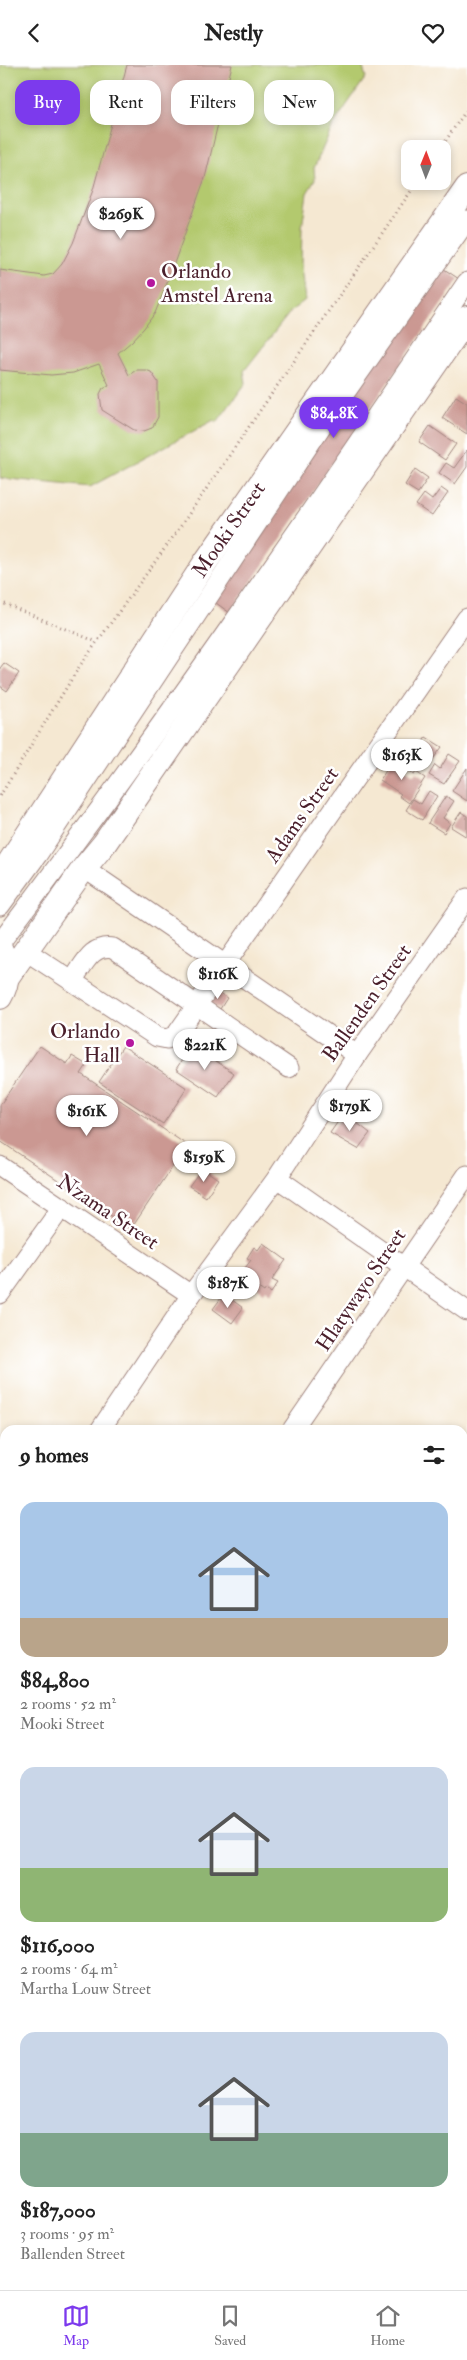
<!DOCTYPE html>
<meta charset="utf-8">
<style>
body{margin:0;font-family:"IM FELL Double Pica",serif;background:#f6f6f6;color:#222;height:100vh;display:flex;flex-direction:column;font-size:19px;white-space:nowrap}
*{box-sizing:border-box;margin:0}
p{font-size:16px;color:#767676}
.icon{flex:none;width:28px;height:28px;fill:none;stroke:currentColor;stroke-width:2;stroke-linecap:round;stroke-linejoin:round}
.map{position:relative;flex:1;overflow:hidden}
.sheet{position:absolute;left:0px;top:1360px;width:468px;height:865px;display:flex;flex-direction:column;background:#fff;border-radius:15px 15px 0 0;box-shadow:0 2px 8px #0003}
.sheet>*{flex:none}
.guide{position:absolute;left:15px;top:15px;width:438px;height:45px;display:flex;gap:10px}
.needle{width:32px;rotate:1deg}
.controls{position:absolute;left:401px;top:75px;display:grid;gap:10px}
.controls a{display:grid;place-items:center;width:50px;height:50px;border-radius:10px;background:#fff;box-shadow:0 2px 8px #0003;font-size:25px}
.price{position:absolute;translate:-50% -42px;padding:0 11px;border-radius:18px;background:#fff;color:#222;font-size:16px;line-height:32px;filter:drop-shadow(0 1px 2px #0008)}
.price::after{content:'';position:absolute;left:50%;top:30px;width:15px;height:11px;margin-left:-8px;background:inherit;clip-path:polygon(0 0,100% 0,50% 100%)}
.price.active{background:#7c3aed;color:#fff}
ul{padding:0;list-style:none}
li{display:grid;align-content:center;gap:10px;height:265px;padding:0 20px}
li span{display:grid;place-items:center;height:155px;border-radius:15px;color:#555}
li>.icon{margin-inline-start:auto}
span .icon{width:90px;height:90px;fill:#fffc;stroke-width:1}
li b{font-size:21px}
h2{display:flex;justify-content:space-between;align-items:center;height:60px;padding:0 20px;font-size:21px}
.tag{padding:0 18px;border-radius:15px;background:#fff;box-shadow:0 2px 8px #0003;font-size:18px;line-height:45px}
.tag.active{background:#7c3aed;color:#fff}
header{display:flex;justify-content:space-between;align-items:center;height:65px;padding:0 20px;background:#fff;font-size:22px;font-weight:700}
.menu{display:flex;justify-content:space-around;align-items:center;height:70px;border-top:1px solid #e0e0e0;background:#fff;font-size:14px;color:#767676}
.menu a{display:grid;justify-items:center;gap:2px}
.menu .active{color:#7c3aed}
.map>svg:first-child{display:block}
.green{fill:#b3c96e;stroke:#7e744c}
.building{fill:#cb9892}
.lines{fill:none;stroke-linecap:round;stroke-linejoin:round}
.minor-casing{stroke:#a0847e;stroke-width:21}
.major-casing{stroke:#a0847e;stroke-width:26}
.path{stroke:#a0847e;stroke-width:3;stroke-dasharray:1 4;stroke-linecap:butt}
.minor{stroke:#fff;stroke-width:19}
.major{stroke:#fff;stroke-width:24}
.poi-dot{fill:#b5179e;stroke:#fff;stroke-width:2}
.labels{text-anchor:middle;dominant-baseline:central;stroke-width:5;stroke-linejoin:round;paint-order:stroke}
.poi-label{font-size:21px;fill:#4a1f2b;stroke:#fff;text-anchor:start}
.street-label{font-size:21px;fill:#4a1f2b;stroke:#fff}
</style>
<header><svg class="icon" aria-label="back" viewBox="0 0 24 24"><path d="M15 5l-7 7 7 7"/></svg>Nestly<svg class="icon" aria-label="heart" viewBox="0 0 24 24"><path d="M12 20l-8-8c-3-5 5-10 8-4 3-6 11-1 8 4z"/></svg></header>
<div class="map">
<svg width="467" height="2225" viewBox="0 0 467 2225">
<rect width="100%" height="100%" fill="#fff"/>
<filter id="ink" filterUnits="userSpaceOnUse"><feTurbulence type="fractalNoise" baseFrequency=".02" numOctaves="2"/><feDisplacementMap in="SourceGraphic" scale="10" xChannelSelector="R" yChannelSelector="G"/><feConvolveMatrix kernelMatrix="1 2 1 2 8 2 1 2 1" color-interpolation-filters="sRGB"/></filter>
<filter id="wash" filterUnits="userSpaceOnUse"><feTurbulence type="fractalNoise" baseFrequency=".0096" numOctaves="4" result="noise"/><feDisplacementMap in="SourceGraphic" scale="20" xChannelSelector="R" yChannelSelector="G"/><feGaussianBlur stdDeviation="1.12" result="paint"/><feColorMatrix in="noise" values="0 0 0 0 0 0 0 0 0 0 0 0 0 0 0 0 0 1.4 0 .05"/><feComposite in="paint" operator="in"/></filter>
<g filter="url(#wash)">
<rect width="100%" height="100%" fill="#f5e8d2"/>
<polygon class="green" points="0,0 362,0 366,12 333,60 314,103 315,115 307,128 302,163 301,202 305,235 291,246 244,306 246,318 217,357 214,355 90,422 0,413"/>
<g id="blocks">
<g class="building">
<polygon points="127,0 232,0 205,113 164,226 155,248 144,263 132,276 118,288 129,310 136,305 146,305 151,307 158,317 158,352 152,363 144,366 134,365 102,345 100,329 103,323 109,320 99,299 73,308 51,310 0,305 0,205 44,211 53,209 62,199 73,178 93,125"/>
<polygon points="438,200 459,214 230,548 209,533"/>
<polygon points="456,331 467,338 467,369 442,353"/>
<polygon points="430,361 456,379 445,395 419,377"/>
<polygon points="467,385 467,402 455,419 439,408 446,398 454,403"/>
<polygon points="415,404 428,413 418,428 405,420"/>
<polygon points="441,423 448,428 432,451 416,440 424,429 432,435"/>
<polygon points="4,598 19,608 7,626 0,621 0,603"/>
<polygon points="426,672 442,682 431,697 416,687"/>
<polygon points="449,689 460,696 444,719 429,710 435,700 440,704"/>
<polygon points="392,696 414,710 416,707 425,713 409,738 399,731 401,729 380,715"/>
<polygon points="467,703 467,736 452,726"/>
<polygon points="429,726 437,731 422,755 406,745 413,734 421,739"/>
<polygon points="446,731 454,736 443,753 450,758 444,768 428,758"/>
<polygon points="461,747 467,751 467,772 451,762"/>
<polygon points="216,926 227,933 220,944 209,938"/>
<polygon points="192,980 234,1008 218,1032 176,1004"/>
<polygon points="40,981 67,999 72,991 87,1000 81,1009 187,1080 131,1164 0,1076 0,1040"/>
<polygon points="123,981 187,1023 163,1059 99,1017"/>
<polygon points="344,1048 370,1068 358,1084 330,1068"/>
<polygon points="202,1103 218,1114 206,1132 189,1121"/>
<polygon points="263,1178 286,1195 272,1215 278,1218 271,1228 266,1224 264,1227 240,1210 251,1195 247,1193 254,1182 258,1185"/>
<polygon points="224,1229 243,1243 232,1258 213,1244"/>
</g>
</g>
</g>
<g filter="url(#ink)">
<use href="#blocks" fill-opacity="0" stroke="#a0847e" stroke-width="1"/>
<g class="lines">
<defs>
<g id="minor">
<polyline points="84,803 357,990"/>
<polyline points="0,841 38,789 323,359 467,155"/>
<path d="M 0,878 C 163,663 316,441 467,217"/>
<polyline points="26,886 157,972 167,974 176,970 467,553"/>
<path d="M 72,916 C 84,900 91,879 113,883 L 289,1003"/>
<polyline points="0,1101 191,1230"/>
<polyline points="277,1113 467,1246"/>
<polyline points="0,1229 62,1142"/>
<polyline points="100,1365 191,1230 277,1113 357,990 467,833"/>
<polyline points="292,1365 467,1110"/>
<polyline points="462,1410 467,1404"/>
<polyline points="0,1510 5,1503"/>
<polyline points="462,1689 467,1683"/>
<polyline points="0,1800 5,1790"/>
<polyline points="0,1949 5,1949"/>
<polyline points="462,1955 467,1955"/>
<polyline points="93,2225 97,2220"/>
<polyline points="292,2225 295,2220"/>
</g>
<g id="major">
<path id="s1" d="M 0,812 L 205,498 L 467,123"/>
<path d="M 0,883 C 8,899 10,915 0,932"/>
<polyline points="7,912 84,803 104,779 467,253"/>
</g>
</defs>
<use href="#minor" class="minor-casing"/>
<use href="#major" class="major-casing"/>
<g class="path">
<polyline points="440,84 467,44"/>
<polyline points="0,537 97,577"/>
<polyline points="0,731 79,602 178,465 418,116"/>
<polyline points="462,1791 467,1791"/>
</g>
<use href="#minor" class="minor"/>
<use href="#major" class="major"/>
</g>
</g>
<g class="poi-dot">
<circle cx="151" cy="218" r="5"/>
<circle cx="130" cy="978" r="5"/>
</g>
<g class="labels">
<g class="poi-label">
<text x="161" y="206">Orlando<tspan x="161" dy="24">Amstel Arena</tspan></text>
<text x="120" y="966" text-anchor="end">Orlando<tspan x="120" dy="24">Hall</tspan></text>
</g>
<g class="street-label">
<text stroke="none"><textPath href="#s1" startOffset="416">Mooki Street</textPath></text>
<text transform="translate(302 750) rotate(-55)">Adams Street</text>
<text transform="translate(367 938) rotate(-55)">Ballenden Street</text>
<text transform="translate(108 1147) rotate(34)">Nzama Street</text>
<text transform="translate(361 1225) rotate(-56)">Hlatywayo Street</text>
</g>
</g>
</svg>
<div class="controls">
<a><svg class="needle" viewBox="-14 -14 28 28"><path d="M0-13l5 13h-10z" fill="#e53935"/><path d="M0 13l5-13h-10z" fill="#767676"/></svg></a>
</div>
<b class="price" style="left:121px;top:175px">$269K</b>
<b class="price active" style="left:334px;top:374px">$84.8K</b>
<b class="price" style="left:402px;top:716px">$163K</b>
<b class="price" style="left:218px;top:935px">$116K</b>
<b class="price" style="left:205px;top:1006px">$221K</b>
<b class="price" style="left:350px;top:1067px">$179K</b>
<b class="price" style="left:87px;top:1072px">$161K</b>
<b class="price" style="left:204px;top:1118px">$159K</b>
<b class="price" style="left:228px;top:1244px">$187K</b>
<div class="guide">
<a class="tag active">Buy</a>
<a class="tag">Rent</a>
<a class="tag">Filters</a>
<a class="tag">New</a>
</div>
<section class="sheet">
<h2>9 homes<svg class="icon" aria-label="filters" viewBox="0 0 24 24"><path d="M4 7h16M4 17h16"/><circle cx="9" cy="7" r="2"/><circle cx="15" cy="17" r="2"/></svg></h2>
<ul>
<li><span style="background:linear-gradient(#a9c7e8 75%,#b9a48a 0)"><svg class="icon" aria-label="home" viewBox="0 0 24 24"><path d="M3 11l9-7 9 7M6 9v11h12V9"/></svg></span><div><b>$84,800</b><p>2 rooms · 52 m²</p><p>Mooki Street</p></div></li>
<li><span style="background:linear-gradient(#c9d6e8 65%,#8fb573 0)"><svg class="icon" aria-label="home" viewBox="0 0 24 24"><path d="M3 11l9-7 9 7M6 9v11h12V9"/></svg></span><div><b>$116,000</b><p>2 rooms · 64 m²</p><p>Martha Louw Street</p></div></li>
<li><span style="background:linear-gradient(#c9d6e8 65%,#7fa58c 0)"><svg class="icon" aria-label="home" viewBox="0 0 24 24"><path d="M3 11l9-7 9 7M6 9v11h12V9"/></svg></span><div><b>$187,000</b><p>3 rooms · 95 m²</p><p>Ballenden Street</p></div></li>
</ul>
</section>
</div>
<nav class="menu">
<a class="active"><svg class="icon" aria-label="map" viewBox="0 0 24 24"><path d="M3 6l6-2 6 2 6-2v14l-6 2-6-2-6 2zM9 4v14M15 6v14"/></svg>Map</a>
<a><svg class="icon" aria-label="saved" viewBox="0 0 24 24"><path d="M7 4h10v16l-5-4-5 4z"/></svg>Saved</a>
<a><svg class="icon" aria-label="home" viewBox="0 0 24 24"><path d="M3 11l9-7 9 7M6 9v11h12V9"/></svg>Home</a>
</nav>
